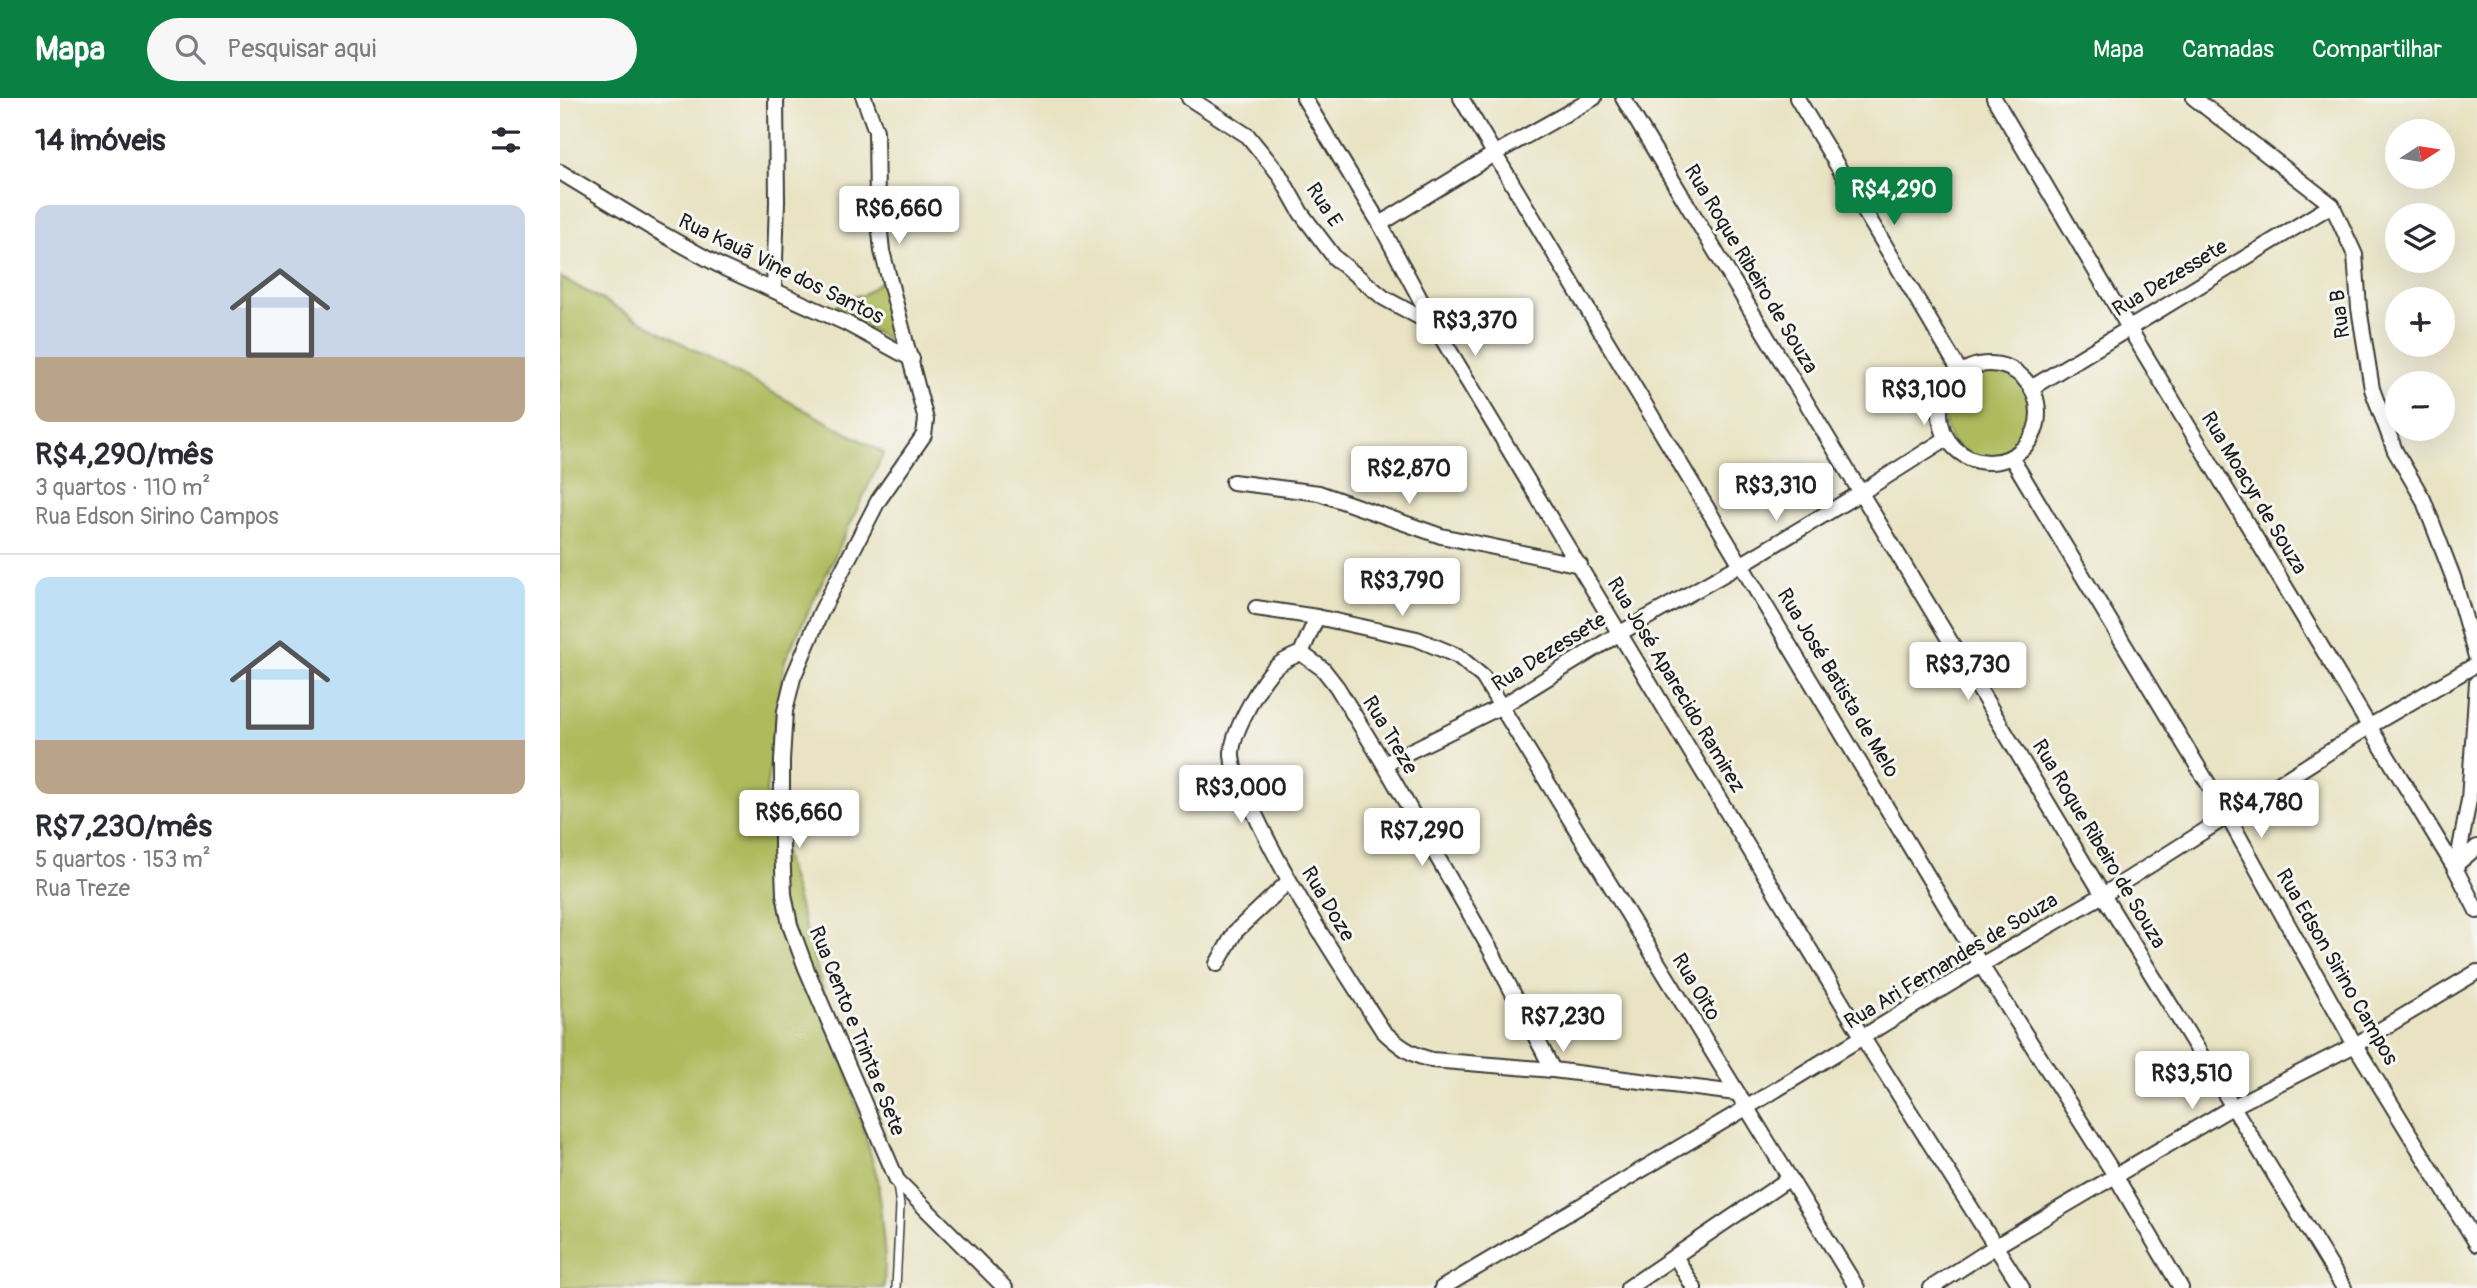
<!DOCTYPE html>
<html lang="pt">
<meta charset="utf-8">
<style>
body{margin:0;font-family:Pangolin,sans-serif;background:#f7f7f7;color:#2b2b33;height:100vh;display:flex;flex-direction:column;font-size:26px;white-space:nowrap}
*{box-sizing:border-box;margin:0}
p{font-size:23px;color:#7c7c81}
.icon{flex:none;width:38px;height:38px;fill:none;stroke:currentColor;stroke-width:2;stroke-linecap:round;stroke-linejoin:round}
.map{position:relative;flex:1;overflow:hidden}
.side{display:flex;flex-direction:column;background:#fff;width:560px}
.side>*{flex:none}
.needle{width:46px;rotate:78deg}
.buttons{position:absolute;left:1825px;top:21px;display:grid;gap:14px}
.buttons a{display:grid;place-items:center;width:70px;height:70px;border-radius:50%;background:#fff;box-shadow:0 7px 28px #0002;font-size:35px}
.price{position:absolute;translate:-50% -60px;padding:0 16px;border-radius:7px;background:#fff;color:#222;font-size:23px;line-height:46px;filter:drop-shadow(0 2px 4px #0008)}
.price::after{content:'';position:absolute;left:50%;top:42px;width:21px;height:16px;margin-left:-10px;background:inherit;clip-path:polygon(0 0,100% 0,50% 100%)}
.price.active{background:#0b8043;color:#fff}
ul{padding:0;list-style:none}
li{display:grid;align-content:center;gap:14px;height:371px;padding:0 35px}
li+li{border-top:2px solid #e1e1e2}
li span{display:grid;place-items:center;height:217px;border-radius:14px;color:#555}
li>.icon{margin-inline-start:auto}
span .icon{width:126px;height:126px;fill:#fffc;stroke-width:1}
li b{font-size:30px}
h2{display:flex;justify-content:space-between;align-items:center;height:84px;padding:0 35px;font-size:30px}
header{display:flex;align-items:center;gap:42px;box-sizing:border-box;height:98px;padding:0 35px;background:#0b8043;color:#fff}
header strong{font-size:33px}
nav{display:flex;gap:38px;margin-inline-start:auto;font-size:24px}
.search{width:490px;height:63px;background:#f7f7f7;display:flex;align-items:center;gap:18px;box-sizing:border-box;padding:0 24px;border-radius:38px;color:#7c7c81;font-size:26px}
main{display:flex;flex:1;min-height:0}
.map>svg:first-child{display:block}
.green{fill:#aebb5d;stroke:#656c3c;stroke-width:2}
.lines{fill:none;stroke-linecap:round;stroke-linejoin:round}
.lane-casing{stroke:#3b3a35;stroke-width:10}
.street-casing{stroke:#3b3a35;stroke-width:18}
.lane{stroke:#fff;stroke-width:7}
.street{stroke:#fff;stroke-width:14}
.labels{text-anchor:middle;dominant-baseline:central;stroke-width:6;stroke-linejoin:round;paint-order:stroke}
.street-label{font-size:21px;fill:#1c1c1c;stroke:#f6f6f2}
</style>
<header>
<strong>Mapa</strong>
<div class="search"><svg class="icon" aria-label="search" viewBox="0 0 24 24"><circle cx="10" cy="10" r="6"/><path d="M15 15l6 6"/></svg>Pesquisar aqui</div>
<nav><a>Mapa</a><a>Camadas</a><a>Compartilhar</a></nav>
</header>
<main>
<section class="side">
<h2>14 imóveis<svg class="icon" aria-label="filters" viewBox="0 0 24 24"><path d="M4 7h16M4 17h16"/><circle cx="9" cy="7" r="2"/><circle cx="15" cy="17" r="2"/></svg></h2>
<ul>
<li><span style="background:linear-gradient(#c9d6e8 70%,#b9a48a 0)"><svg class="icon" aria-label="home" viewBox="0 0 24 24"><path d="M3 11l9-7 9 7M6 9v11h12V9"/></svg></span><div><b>R$4,290/mês</b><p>3 quartos · 110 m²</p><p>Rua Edson Sirino Campos</p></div></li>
<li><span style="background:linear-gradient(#bfe0f5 75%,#b9a48a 0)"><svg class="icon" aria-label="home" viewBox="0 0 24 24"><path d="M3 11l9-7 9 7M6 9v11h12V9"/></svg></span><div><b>R$7,230/mês</b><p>5 quartos · 153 m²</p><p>Rua Treze</p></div></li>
</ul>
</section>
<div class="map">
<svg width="1917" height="1190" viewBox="0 0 1917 1190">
<rect width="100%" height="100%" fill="#f6f6f2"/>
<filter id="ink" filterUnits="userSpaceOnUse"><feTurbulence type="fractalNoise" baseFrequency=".0143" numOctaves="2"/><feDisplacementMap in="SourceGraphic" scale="14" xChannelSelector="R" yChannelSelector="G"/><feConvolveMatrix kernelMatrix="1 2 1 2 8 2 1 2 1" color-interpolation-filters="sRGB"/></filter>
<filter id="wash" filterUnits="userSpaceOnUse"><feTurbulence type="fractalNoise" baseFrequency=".00686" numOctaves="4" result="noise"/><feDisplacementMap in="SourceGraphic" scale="28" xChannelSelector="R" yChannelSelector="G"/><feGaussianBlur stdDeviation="1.57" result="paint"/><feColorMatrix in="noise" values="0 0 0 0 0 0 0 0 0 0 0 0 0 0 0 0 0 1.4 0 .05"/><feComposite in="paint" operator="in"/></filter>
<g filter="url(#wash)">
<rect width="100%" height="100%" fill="#e9e3c3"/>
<g class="green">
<polygon points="0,179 324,355 225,562 206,693 318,1082 325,1161 324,1190 0,1190"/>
<polygon points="321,183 334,239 332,243 275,213 281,199 303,197"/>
<circle cx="1430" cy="316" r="46"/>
</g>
</g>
<g filter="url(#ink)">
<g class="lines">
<defs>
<polyline id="lane" points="336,1190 340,1108 337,1086"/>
<g id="street">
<polyline points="304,0 316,33 317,105 322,153 366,322 364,337 318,403 261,514 233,580 225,613 222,662 222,748 224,796 230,827 246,870 337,1082 445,1190"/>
<polyline points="629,0 688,38 719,76 741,115 775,160 824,200 874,227"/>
<polyline points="744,0 820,126 874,227 1303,940 1462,1190"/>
<polyline points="901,0 1421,867 1556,1079 1621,1190"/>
<polyline points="1063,0 1543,797 1784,1190"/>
<polyline points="1237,0 1401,275"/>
<polyline points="1434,0 1569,230 1896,772 1917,813"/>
<polyline points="1634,0 1772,107 1795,157 1799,210 1812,291 1835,353 1863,401 1893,479 1917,562"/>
<polyline points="0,74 92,130 164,170 286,225 352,261"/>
<polyline points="820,126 934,56 1034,0"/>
<polyline points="214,191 217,104 216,0"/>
<circle cx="1429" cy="315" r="49"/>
<polyline points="1471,290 1772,107"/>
<polyline points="1451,359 1667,717 1795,947 1917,1146"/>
<polyline points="673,384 759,395 881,438 1020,467"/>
<polyline points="696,510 757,519 857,541 898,558 923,579 1297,1190"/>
<path d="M 757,519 L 741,555 C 729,560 718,565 710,575 C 697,591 671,637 672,657 C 673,676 685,695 693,712 C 729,790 777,861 823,933 C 839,948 851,957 872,962 L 993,972 L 1176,995"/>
<polyline points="741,555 763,571 777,589 824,666 930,851 993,972"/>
<polyline points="824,666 942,608 1060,535 1182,466 1302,394 1387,340"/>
<polyline points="1898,765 1917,749"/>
<polyline points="1896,772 1909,702 1917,584"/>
<polyline points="657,866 675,834 729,783"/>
<polyline points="1115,1158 1134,1190"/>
<polyline points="882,1190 1186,1010 1421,867 1543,797 1810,628 1917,566"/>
<polyline points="1068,1190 1230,1080"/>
<polyline points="1371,1190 1436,1148 1674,1008 1795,947 1917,874"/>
</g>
</defs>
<use href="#lane" class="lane-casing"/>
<use href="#street" class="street-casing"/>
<use href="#lane" class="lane"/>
<use href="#street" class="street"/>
</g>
</g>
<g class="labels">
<g class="street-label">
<text transform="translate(764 107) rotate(57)">Rua E</text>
<text transform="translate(221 171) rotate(26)">Rua Kauã Vine dos Santos</text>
<text transform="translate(1191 171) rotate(59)">Rua Roque Ribeiro de Souza</text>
<text transform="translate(1610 180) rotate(-31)">Rua Dezessete</text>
<text transform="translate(1780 216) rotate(-97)">Rua B</text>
<text transform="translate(1694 395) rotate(59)">Rua Moacyr de Souza</text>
<text transform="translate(989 554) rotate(-32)">Rua Dezessete</text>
<text transform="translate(1278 585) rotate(59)">Rua José Batista de Melo</text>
<text transform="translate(1116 587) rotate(59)">Rua José Aparecido Ramirez</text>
<text transform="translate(830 637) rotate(59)">Rua Treze</text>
<text transform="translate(1539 746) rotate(59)">Rua Roque Ribeiro de Souza</text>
<text transform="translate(768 806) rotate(59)">Rua Doze</text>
<text transform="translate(1391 863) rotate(-31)">Rua Ari Fernandes de Souza</text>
<text transform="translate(1777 869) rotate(60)">Rua Edson Sirino Campos</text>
<text transform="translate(1136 889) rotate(59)">Rua Oito</text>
<text transform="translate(297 933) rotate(68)">Rua Cento e Trinta e Sete</text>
</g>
</g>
</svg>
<div class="buttons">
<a><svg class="needle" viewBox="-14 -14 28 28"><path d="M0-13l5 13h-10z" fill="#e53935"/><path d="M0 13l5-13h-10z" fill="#7c7c81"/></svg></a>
<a><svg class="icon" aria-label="layers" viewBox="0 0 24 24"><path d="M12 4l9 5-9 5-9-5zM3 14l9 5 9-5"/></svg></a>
<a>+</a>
<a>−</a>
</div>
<b class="price active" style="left:1334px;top:129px">R$4,290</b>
<b class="price" style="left:339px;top:148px">R$6,660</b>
<b class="price" style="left:915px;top:260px">R$3,370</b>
<b class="price" style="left:1364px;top:329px">R$3,100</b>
<b class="price" style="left:849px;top:408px">R$2,870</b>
<b class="price" style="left:1216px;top:425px">R$3,310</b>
<b class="price" style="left:842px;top:520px">R$3,790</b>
<b class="price" style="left:1408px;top:604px">R$3,730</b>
<b class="price" style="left:681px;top:727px">R$3,000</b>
<b class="price" style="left:1701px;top:742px">R$4,780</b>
<b class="price" style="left:239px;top:752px">R$6,660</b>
<b class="price" style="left:862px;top:770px">R$7,290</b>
<b class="price" style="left:1003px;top:956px">R$7,230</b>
<b class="price" style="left:1632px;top:1013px">R$3,510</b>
</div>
</main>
